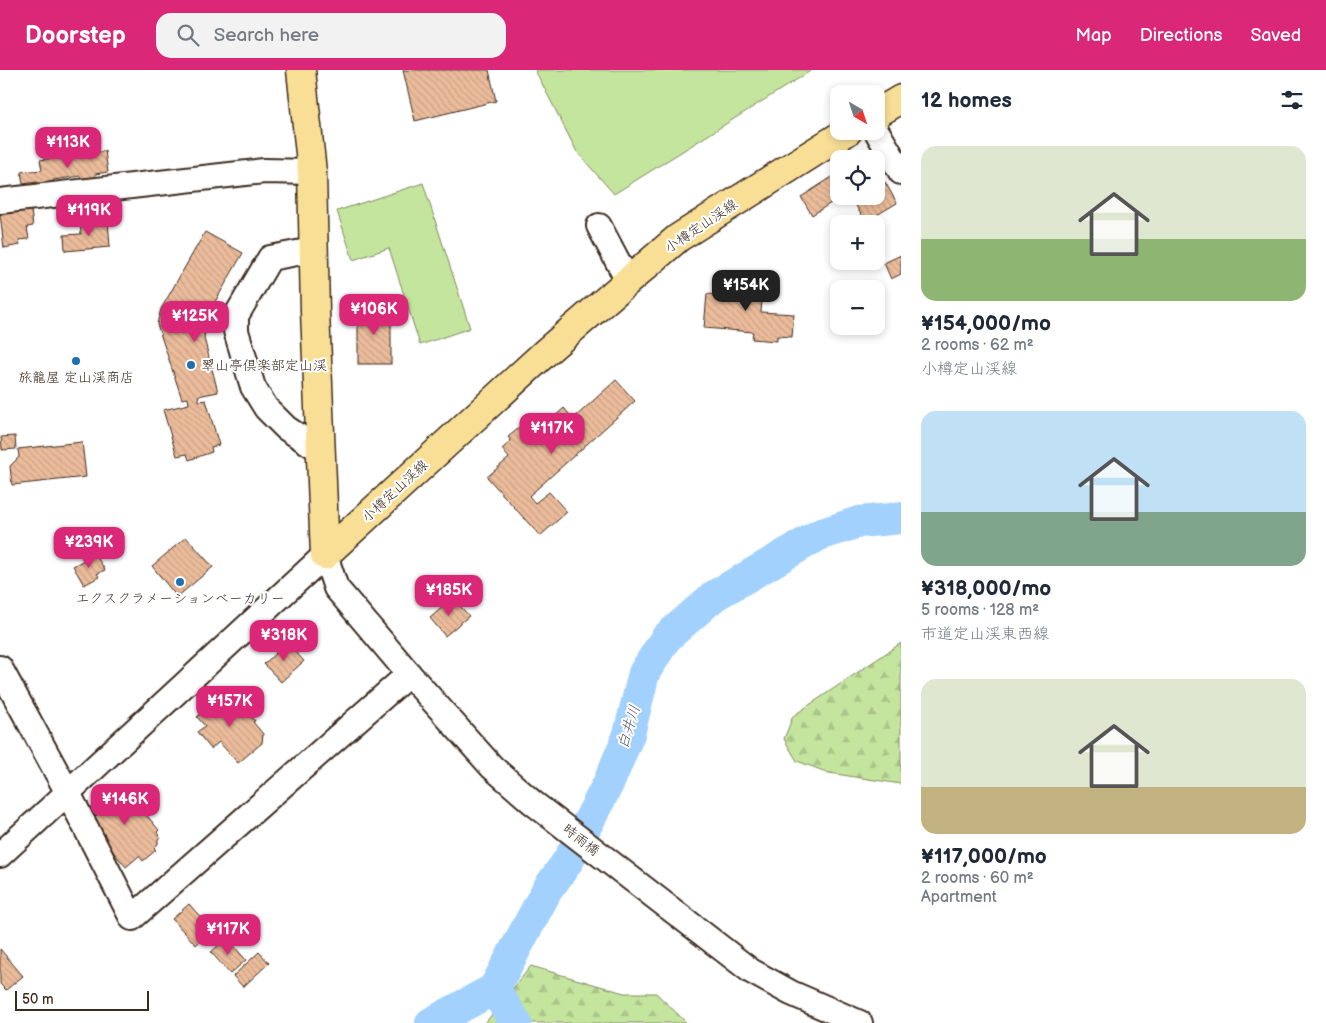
<!DOCTYPE html>
<meta charset="utf-8">
<style>
body{margin:0;font-family:"Balsamiq Sans","Klee One",sans-serif;background:#f2f2f3;color:#1f2937;height:100vh;display:flex;flex-direction:column;font-size:19px;white-space:nowrap}
*{box-sizing:border-box;margin:0}
p{font-size:16px;color:#747a83}
.icon{flex:none;width:28px;height:28px;fill:none;stroke:currentColor;stroke-width:2;stroke-linecap:round;stroke-linejoin:round}
.map{position:relative;flex:1;overflow:hidden}
.drawer{display:flex;flex-direction:column;background:#fff;width:425px}
.drawer>*{flex:none}
.needle{width:32px;rotate:141deg}
.tools{position:absolute;left:830px;top:15px;display:grid;gap:10px}
.tools a{display:grid;place-items:center;width:55px;height:55px;border-radius:10px;background:#fff;box-shadow:0 2px 8px #0003;font-size:25px}
.scale{position:absolute;left:15px;bottom:12px;width:134px;box-sizing:border-box;padding-left:5px;border:2px solid #3b2a1e;border-top:0;font-size:14px;line-height:18px;white-space:nowrap;color:#3b2a1e;-webkit-text-stroke:4px #fff;paint-order:stroke}
.price{position:absolute;translate:-50% -42px;padding:0 11px;border-radius:10px;background:#db2777;color:#fff;font-size:16px;line-height:32px;filter:drop-shadow(0 1px 2px #0008)}
.price::after{content:'';position:absolute;left:50%;top:30px;width:15px;height:11px;margin-left:-8px;background:inherit;clip-path:polygon(0 0,100% 0,50% 100%)}
.price.current{background:#222;color:#fff}
ul{padding:0;list-style:none}
li{display:grid;align-content:center;gap:10px;height:265px;padding:0 20px}
li span{display:grid;place-items:center;height:155px;border-radius:15px;color:#555}
li>.icon{margin-inline-start:auto}
span .icon{width:90px;height:90px;fill:#fffc;stroke-width:1}
li b{font-size:21px}
h2{display:flex;justify-content:space-between;align-items:center;height:60px;padding:0 20px;font-size:21px}
header{display:flex;align-items:center;gap:30px;box-sizing:border-box;height:70px;padding:0 25px;background:#db2777;color:#fff}
header strong{font-size:24px}
nav{display:flex;gap:28px;margin-inline-start:auto;font-size:18px}
.search{width:350px;height:45px;background:#f2f2f3;display:flex;align-items:center;gap:12px;box-sizing:border-box;padding:0 18px;border-radius:15px;color:#747a83;font-size:19px}
main{display:flex;flex:1;min-height:0}
.map>svg:first-child{display:block}
.forest{fill:url(#forest-firs);stroke:#80885e}
.garden{fill:#c4e59e;stroke:#80885e}
.lines{fill:none;stroke-linecap:round;stroke-linejoin:round}
.river{stroke:#a2d1fe;stroke-width:32}
.building{fill:url(#building-back-hatch);stroke:#3b2a1e}
.minor-casing{stroke:#3b2a1e;stroke-width:28}
.major-casing{stroke:#3b2a1e;stroke-width:31}
.minor{stroke:#fff;stroke-width:24}
.major{stroke:#f9df96;stroke-width:28}
.poi-dot{fill:#1f6fb2;stroke:#fff;stroke-width:2}
.labels{text-anchor:middle;dominant-baseline:central;stroke-width:4;stroke-linejoin:round;paint-order:stroke}
.street-label{font-size:14px;fill:#3b2a1e;stroke:#fff}
.poi-label{font-size:14px;fill:#3b2a1e;stroke:#fff}
.water-label{font-size:15px;font-style:italic;fill:#5a5c61;stroke:#fff}
</style>
<header>
<strong>Doorstep</strong>
<div class="search"><svg class="icon" aria-label="search" viewBox="0 0 24 24"><circle cx="10" cy="10" r="6"/><path d="M15 15l6 6"/></svg>Search here</div>
<nav><a>Map</a><a>Directions</a><a>Saved</a></nav>
</header>
<main>
<div class="map">
<svg width="901" height="953" viewBox="0 0 901 953">
<defs>
<pattern id="forest-firs" width="22" height="20" patternUnits="userSpaceOnUse" patternTransform="scale(1.25)"><rect width="22" height="20" fill="#c4e59e"/><path d="M5 1l3.5 6h-7zM16 11l3.5 6h-7z" fill="#a9c588"/></pattern>
<pattern id="building-back-hatch" width="6" height="6" patternUnits="userSpaceOnUse" patternTransform="scale(1.25)"><rect width="6" height="6" fill="#ebbc9b"/><path d="M-1 5l2 2M0 0l6 6M5-1l2 2" fill="none" stroke="#caa285"/></pattern>
</defs>
<rect width="100%" height="100%" fill="#fff"/>
<filter id="ink" filterUnits="userSpaceOnUse"><feTurbulence type="fractalNoise" baseFrequency=".02" numOctaves="2"/><feDisplacementMap in="SourceGraphic" scale="10" xChannelSelector="R" yChannelSelector="G"/><feConvolveMatrix kernelMatrix="1 2 1 2 8 2 1 2 1" color-interpolation-filters="sRGB"/></filter>
<g filter="url(#ink)">
<g class="forest">
<polygon points="901,573 901,714 829,703 797,691 784,669 793,646"/>
<polygon points="531,896 624,923 656,923 687,953 485,953"/>
</g>
<g class="garden">
<polygon points="535,0 812,0 614,124 577,82"/>
<polygon points="423,113 470,258 420,275 389,178 353,190 337,141"/>
</g>
<g class="lines">
<g class="river">
<polyline points="494,919 516,953"/>
<polyline points="431,953 494,919 547,820 568,791 609,712 629,664 644,603 666,568 714,526 819,465 859,452 901,448"/>
</g>
</g>
<g class="building">
<polygon points="403,0 489,0 496,31 415,51"/>
<polygon points="105,81 108,102 95,104 95,109 81,110 80,106 53,110 54,114 38,116 37,112 23,114 21,102 42,100 40,90"/>
<polygon points="832,107 839,117 839,126 842,126 812,145 801,127"/>
<polygon points="885,112 897,133 865,152 853,130 860,126 876,126 876,116"/>
<polygon points="31,140 33,156 27,157 29,169 19,170 20,175 4,178 0,144"/>
<polygon points="108,150 110,177 65,181 64,165 81,164 80,153"/>
<polygon points="205,162 243,183 208,244 204,268 218,322 198,326 199,331 206,330 219,375 211,377 212,382 189,390 187,384 177,386 163,340 189,334 188,328 182,329 157,254 161,239"/>
<polygon points="901,185 901,204 891,209 884,193"/>
<polygon points="731,206 764,208 761,242 794,244 792,267 777,266 777,271 752,269 753,262 704,258 707,224 729,226"/>
<rect x="358" y="237" width="33" height="57"/>
<polygon points="208,244 240,248 239,258 206,255"/>
<polygon points="616,310 635,331 529,426 535,433 549,422 567,442 540,466 487,407 509,388 502,379 511,371 508,367 525,353 535,364 564,338 573,349"/>
<polygon points="15,366 16,379 2,380 1,367"/>
<polygon points="82,372 86,407 12,415 10,396 19,387 18,379"/>
<polygon points="186,467 213,497 177,527 152,496"/>
<polygon points="95,484 105,500 97,504 99,507 84,515 73,496"/>
<polygon points="453,528 469,546 445,566 430,548"/>
<polygon points="287,573 304,591 281,612 264,594"/>
<polygon points="229,624 239,635 241,633 255,651 253,652 263,664 262,673 238,693 219,672 211,679 197,662 205,656 197,647 222,626"/>
<polygon points="115,717 118,720 123,717 126,720 130,718 142,732 138,735 159,760 157,762 160,767 158,769 158,774 154,778 156,780 143,791 139,786 126,797 88,753 100,742 94,736"/>
<polygon points="189,834 212,860 196,875 172,849"/>
<polygon points="227,868 246,890 230,904 211,882"/>
<polygon points="0,879 23,906 6,920 0,914"/>
<polygon points="259,882 269,893 243,917 233,906"/>
</g>
<g class="lines">
<defs>
<g id="minor">
<polyline points="876,60 901,102"/>
<polyline points="0,131 264,101 312,102"/>
<polyline points="599,156 628,211"/>
<polyline points="313,180 270,188 236,246 236,261 253,317 266,338 286,358 320,380"/>
<polyline points="0,598 68,723 132,848 409,604"/>
<polyline points="0,785 325,485 336,518 343,526 409,604 492,697 532,732 751,901 791,923 860,953"/>
</g>
<g id="major">
<polyline points="301,0 312,102 315,241 325,485"/>
<polyline points="876,44 901,29"/>
<polyline points="325,485 547,281 678,168 848,61"/>
</g>
</defs>
<use href="#minor" class="minor-casing"/>
<use href="#major" class="major-casing"/>
<use href="#minor" class="minor"/>
<use href="#major" class="major"/>
</g>
</g>
<g class="poi-dot">
<circle cx="76" cy="291" r="5"/>
<circle cx="191" cy="295" r="5"/>
<circle cx="180" cy="512" r="5"/>
</g>
<g class="labels">
<g class="street-label">
<text transform="translate(701 156) rotate(-34)">小樽定山渓線</text>
<text transform="translate(395 421) rotate(-43)">小樽定山渓線</text>
<text transform="translate(581 770) rotate(38)">時雨橋</text>
</g>
<g class="poi-label">
<text x="201" y="295" text-anchor="start">翠山亭倶楽部定山渓</text>
<text x="76" y="307">旅籠屋 定山渓商店</text>
<text x="180" y="528">エクスクラメーションベーカリー</text>
</g>
<g class="water-label">
<text transform="translate(629 657) rotate(-73)">白井川</text>
</g>
</g>
</svg>
<div class="tools">
<a><svg class="needle" viewBox="-14 -14 28 28"><path d="M0-13l5 13h-10z" fill="#e53935"/><path d="M0 13l5-13h-10z" fill="#747a83"/></svg></a>
<a><svg class="icon" aria-label="locate" viewBox="0 0 24 24"><circle cx="12" cy="12" r="6"/><path d="M12 2v4M12 18v4M2 12h4M18 12h4"/></svg></a>
<a>+</a>
<a>−</a>
</div>
<div class="scale">50 m</div>
<b class="price" style="left:68px;top:99px">¥113K</b>
<b class="price" style="left:89px;top:167px">¥119K</b>
<b class="price current" style="left:746px;top:242px">¥154K</b>
<b class="price" style="left:374px;top:266px">¥106K</b>
<b class="price" style="left:195px;top:273px">¥125K</b>
<b class="price" style="left:552px;top:385px">¥117K</b>
<b class="price" style="left:89px;top:499px">¥239K</b>
<b class="price" style="left:449px;top:547px">¥185K</b>
<b class="price" style="left:284px;top:592px">¥318K</b>
<b class="price" style="left:230px;top:658px">¥157K</b>
<b class="price" style="left:125px;top:756px">¥146K</b>
<b class="price" style="left:228px;top:886px">¥117K</b>
</div>
<section class="drawer">
<h2>12 homes<svg class="icon" aria-label="filters" viewBox="0 0 24 24"><path d="M4 7h16M4 17h16"/><circle cx="9" cy="7" r="2"/><circle cx="15" cy="17" r="2"/></svg></h2>
<ul>
<li><span style="background:linear-gradient(#dfe7d0 60%,#8fb573 0)"><svg class="icon" aria-label="home" viewBox="0 0 24 24"><path d="M3 11l9-7 9 7M6 9v11h12V9"/></svg></span><div><b>¥154,000/mo</b><p>2 rooms · 62 m²</p><p>小樽定山渓線</p></div></li>
<li><span style="background:linear-gradient(#bfe0f5 65%,#7fa58c 0)"><svg class="icon" aria-label="home" viewBox="0 0 24 24"><path d="M3 11l9-7 9 7M6 9v11h12V9"/></svg></span><div><b>¥318,000/mo</b><p>5 rooms · 128 m²</p><p>市道定山渓東西線</p></div></li>
<li><span style="background:linear-gradient(#dfe7d0 70%,#c2b280 0)"><svg class="icon" aria-label="home" viewBox="0 0 24 24"><path d="M3 11l9-7 9 7M6 9v11h12V9"/></svg></span><div><b>¥117,000/mo</b><p>2 rooms · 60 m²</p><p>Apartment</p></div></li>
</ul>
</section>
</main>
